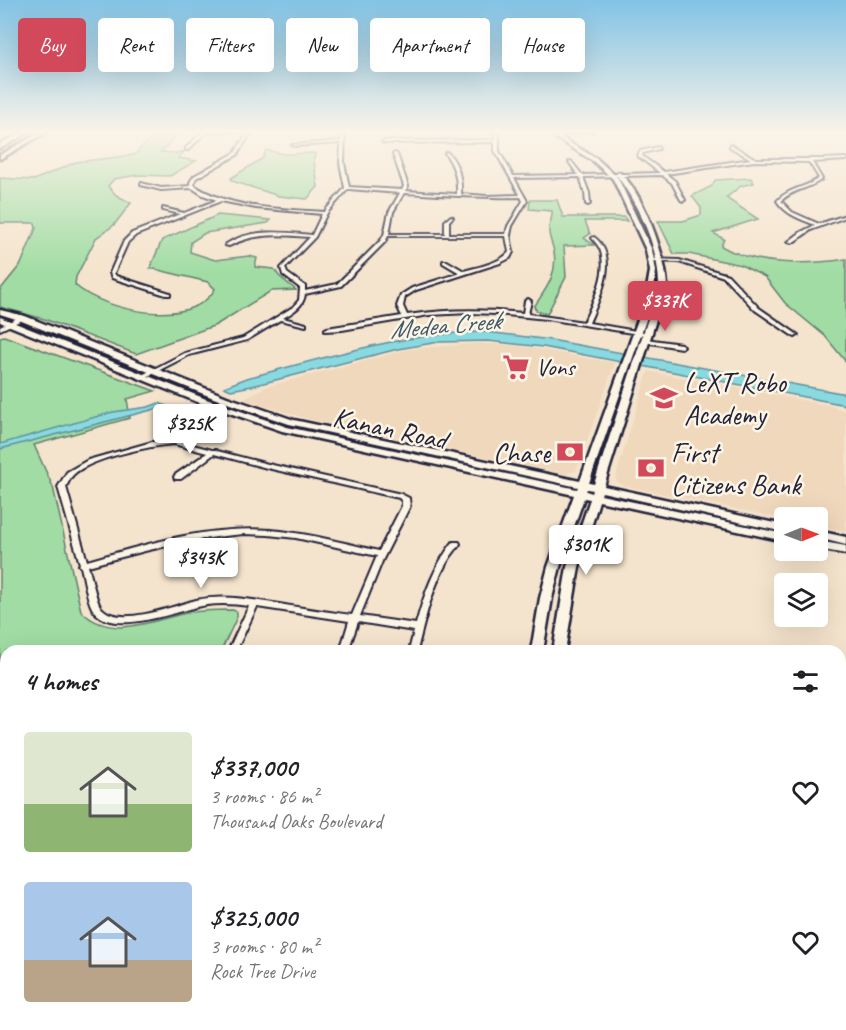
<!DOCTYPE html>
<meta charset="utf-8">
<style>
body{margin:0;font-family:Caveat,sans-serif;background:#f6f6f6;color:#202124;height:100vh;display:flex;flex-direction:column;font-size:22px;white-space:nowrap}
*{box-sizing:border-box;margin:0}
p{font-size:20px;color:#757577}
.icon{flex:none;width:33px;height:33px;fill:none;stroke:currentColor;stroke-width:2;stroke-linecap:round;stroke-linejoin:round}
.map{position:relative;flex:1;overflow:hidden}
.drawer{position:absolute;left:0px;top:645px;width:846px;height:386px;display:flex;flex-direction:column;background:#fff;border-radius:18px 18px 0 0;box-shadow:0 6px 24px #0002}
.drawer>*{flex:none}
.guide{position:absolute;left:18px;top:18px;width:810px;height:54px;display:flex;gap:12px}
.needle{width:39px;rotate:89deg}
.buttons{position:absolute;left:774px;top:507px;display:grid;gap:12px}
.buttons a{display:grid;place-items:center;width:54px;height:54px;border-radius:6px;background:#fff;box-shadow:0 6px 24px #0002;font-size:30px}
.price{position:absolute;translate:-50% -51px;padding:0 14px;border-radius:6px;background:#fff;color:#222;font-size:20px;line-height:39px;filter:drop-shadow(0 2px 3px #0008)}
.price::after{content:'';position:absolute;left:50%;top:36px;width:18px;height:14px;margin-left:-9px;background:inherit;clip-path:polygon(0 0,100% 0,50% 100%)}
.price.on{background:#d1495b;color:#fff}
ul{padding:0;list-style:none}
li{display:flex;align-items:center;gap:18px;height:150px;padding:0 24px}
li span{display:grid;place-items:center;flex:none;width:168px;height:120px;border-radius:6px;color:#555}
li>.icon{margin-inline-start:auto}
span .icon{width:72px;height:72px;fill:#fffc;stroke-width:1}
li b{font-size:26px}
h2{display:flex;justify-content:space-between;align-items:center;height:72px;padding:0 24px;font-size:26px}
.pill{padding:0 21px;border-radius:6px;background:#fff;box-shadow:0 6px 24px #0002;font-size:21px;line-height:54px}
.pill.on{background:#d1495b;color:#fff}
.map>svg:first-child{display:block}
.built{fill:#f0d8bc}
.green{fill:#a0dca3;stroke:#617f6f;stroke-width:1.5}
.water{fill:#89dae0;stroke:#60909e;stroke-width:1.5}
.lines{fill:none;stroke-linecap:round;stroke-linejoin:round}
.street-casing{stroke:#22223b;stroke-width:4}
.secondary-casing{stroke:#22223b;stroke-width:5}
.highway-casing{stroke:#22223b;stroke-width:4}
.street{fill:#fcf5e5;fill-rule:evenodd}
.secondary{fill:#fcf5e5;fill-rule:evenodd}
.highway{fill:#fcf5e5;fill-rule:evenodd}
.labels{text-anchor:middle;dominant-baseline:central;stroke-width:5;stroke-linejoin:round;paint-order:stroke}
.far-poi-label{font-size:24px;fill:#22223b;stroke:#fcf5e5;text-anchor:start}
.far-water-label{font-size:26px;font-style:italic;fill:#41596d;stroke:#fcf5e5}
.poi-label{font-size:28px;fill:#22223b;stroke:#fcf5e5;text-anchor:start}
.street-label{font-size:28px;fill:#22223b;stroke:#fcf5e5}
</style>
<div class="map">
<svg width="846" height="1030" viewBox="0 0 846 1030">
<rect width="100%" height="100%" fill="#f5e4cd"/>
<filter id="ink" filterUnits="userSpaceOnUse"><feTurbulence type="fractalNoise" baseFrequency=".0167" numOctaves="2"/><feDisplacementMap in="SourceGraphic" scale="12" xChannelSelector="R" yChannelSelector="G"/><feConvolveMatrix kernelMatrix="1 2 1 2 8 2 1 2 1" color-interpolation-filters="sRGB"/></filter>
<g filter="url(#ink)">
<g class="built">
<polygon points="480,343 520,346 615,363 576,471 565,474 311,420 243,399 265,387 409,349"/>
<polygon points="648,371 828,405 846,411 846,531 818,526 818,518 784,519 621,485 615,479"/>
<polygon points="0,841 6,841 6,1024 556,1024 557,1030 0,1030"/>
</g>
<g class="green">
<path d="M 153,131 L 181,131 L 161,152 L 177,153 L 185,151 L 178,158 L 196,161 L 170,176 L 138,175 L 114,179 L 108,186 L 116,195 L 131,203 L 114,225 L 96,238 L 76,277 L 75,285 C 104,311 192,330 215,289 L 208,282 L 150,268 L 162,240 L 218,215 L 271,220 L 268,223 L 205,233 L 191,242 L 190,252 L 215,260 L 249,256 L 257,258 L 255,267 L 274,269 L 279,276 L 296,290 L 271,291 L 216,325 L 136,354 L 44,319 L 0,307 L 0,290 L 21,264 L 36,228 L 35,223 L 0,223 L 0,178 L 34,180 L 76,162 L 134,155 L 157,132 Z"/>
<polygon points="266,150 284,154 315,153 314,161 318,187 307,199 279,196 232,181 231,178 263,158"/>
<path d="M 751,178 L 754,183 L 741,186 L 726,198 L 758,219 L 713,233 L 724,239 L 721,246 C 755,266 808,265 846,259 L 846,362 L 825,336 L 785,303 L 765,277 L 741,265 L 689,254 L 674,254 L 658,221 L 683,221 L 701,215 L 701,208 L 692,196 L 712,186 L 715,180 Z"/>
<path d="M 530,200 L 557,200 L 563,217 L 624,217 L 627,221 L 585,221 L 590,234 L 584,238 L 594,245 L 564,246 L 566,277 L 547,314 L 537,311 L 534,307 C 545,290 558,275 554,252 C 553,245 548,236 549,229 C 549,222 553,218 552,211 L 529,209 Z"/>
<path d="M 4,336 L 155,391 L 127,399 L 130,418 L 34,445 L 53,487 L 81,611 C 110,640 147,622 182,614 C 199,610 216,610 233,610 L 237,612 L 237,617 L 221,651 L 6,651 L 6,810 L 0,810 L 0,337 Z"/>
<polygon points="0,892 6,893 6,1024 57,1025 56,1030 0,1030"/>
<polygon points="89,1025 468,1025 463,1030 92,1030"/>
</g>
<g class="water">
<path d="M 486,332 L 551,340 L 846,394 L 846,405 L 543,347 L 488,341 L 439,342 L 398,349 L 252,386 L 231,390 L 224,387 L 247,378 C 325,358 404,332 486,332 Z"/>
<polygon points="159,403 167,406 0,449 0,444 113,412 148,407"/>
</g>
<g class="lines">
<defs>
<g id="street">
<polygon points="203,131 240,131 205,133 188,150 186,150 186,148"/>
<path d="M 248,131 L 252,131 L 237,155 L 196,178 L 194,182 L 195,186 C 232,209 280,209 324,212 L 345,188 L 340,163 L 341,143 L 294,146 L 292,145 L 341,141 L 341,131 L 345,131 L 344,163 L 349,187 L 402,190 L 404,186 L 393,154 L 395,153 L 397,154 L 408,186 L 405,191 L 457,194 C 458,179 454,165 445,153 L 447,152 C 458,162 462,179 461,194 L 487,196 L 520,195 L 495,151 L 495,142 L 384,143 L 382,142 L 384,141 L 495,140 L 495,131 L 499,131 L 499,151 L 513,176 L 578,175 L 569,162 L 571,161 L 582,175 L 660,173 L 638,156 L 640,151 L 658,147 L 659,149 L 643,153 L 642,156 L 664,172 L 751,159 L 730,147 L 731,145 L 756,159 L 823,159 L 846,158 L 846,160 L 812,162 L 822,179 C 810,189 792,189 781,201 L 792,212 L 819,224 L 846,215 L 846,217 L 811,230 L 792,243 L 788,242 L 801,232 L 815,225 C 801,219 786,215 777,201 C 788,188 806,188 819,178 L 809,162 L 754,161 L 666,174 L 675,181 L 685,200 L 683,201 L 681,200 L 672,183 L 662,175 L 583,177 L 589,193 L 590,204 L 588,205 L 586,204 L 585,193 L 580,177 L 514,178 L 527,201 L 512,226 L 510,235 L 513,252 L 510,258 L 500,263 L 416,290 L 405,297 L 403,306 L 407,315 C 446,309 484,309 523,313 L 525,301 L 528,299 L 531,301 L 528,314 L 584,322 C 593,302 609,271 600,249 C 598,245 595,242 592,238 L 594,237 C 621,257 599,299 589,323 L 648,333 L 651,335 L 650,336 L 547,319 L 496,314 L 470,313 L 429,315 L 342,330 L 325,331 L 325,329 L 327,328 L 402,316 L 397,306 L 401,295 L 412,288 L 460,273 L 443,263 L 443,261 L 447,261 L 464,271 C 477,267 501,263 509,252 L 506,236 L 388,236 L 385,242 L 341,286 L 305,294 C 304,306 293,312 283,318 L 306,324 L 306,326 L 280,320 L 247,340 L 189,355 L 146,377 L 142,377 L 142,375 L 185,353 L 243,338 L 293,307 L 299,300 L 300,288 L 283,275 L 281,268 L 310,237 C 280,235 256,232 229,246 L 225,245 C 250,228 282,232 312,235 L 322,214 L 256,208 L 221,201 L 136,235 L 128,242 L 114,273 L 116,276 L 170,293 L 170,295 L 166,295 L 112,278 L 110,273 L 124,241 L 132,233 L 180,214 L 163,210 L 163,208 L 184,213 L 217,200 L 203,195 L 192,188 L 161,190 L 141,185 L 141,183 L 161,188 L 191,186 L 190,182 L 194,176 L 235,153 ZM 348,189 L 400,193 L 389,212 L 384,235 L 381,240 L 337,284 L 305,291 L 305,286 L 287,273 L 285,268 L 315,237 L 327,213 ZM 404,193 C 444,195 481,198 521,197 L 523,201 L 508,226 L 506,234 L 449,234 L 449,221 L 453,217 L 451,216 L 445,221 L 445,234 L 389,234 L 393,212 Z"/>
<polygon points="584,131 593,131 555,136 553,135"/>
<polygon points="756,131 760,131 762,132 760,133"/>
<polygon points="650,259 679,260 728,275 759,308 798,335 795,337 793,336 755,310 724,277 679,262 652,261 650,260"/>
<polygon points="22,316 25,318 24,319 0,330 0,326"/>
<polygon points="646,339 681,344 684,346 681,348 644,342 644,340"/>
<path d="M 174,440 L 212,450 L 216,450 L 217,451 L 268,464 L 401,494 L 409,498 L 410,506 L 383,559 L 360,616 L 416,624 C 424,595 434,566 453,542 L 459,542 L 460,544 C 457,548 454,552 451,556 C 433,583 425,619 417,651 L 409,651 L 414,631 L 358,622 L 348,651 L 340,651 L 349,621 L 257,607 L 236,651 L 228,651 L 249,606 C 235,604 221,603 207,605 C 180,609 110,640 92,608 C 87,599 84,578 81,567 L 79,565 L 80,564 L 58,487 L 67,472 L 88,460 L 152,442 ZM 174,444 L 207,453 L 175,475 L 174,477 L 175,479 L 181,479 L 214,454 L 267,468 L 399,498 L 402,501 L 402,506 L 379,551 C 344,543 308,533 271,530 C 208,525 147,544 87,561 L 66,487 C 68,483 70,478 73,475 C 91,458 149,446 174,444 ZM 244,534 L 268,535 L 296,538 L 377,556 L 352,615 C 327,612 303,608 279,604 C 252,600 224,594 196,600 C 174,606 133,622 111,614 C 107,613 102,609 100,606 C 96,599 91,575 88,566 C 140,552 190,538 244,534 Z"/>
</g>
<g id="secondary">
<polygon points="43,131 48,131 0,159 0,155"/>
<path d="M 545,131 L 550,131 L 597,159 L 618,178 L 652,250 L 656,271 L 653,300 L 589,483 L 594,484 L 659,285 C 658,244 639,207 616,174 L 619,172 C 643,192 665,254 667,285 L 604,486 L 784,525 L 784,532 L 602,492 L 601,495 L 784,534 L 784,541 L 599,501 L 579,567 L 565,651 L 553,651 L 567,567 L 590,499 L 584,498 L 560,567 L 552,598 L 543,651 L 531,651 L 540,598 L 548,567 L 574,495 L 282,431 L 200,403 L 0,322 L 0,317 L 206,399 L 287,427 L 577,489 L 578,487 L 289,424 L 221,401 L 19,320 L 0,314 L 0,310 L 25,316 L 227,397 L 294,420 L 580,481 L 645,300 L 650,271 L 646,250 L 613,179 L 593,161 ZM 587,489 L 593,490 L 592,493 L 586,491 Z"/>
<polygon points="818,531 846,537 846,545 818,538"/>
<polygon points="818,541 846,546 846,554 818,549"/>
<rect x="0" y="817" width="6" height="14"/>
<rect x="553" y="1024" width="18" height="6"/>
<rect x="574" y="1024" width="18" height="6"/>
</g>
<polygon id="highway" points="24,131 31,131 0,149 0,144"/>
</defs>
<use href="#street" class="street-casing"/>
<use href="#secondary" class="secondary-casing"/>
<use href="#highway" class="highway-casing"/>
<use href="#street" class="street"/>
<use href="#secondary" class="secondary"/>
<use href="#highway" class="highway"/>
</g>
</g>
<linearGradient id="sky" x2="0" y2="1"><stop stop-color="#82c3e5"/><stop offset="0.48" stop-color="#faf3e8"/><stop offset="1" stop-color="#faf3e8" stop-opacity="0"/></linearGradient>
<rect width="846" height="275" fill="url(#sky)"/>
<defs>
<symbol id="supermarket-bare" viewBox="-9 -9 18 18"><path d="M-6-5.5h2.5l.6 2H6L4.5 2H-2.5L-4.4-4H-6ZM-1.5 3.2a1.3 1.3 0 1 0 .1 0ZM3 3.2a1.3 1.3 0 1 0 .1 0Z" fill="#d1495b" stroke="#fcf5e5" stroke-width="2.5" paint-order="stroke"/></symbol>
<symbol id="school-bare" viewBox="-9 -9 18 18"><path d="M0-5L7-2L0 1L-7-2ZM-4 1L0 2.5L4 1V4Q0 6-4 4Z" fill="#d1495b" stroke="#fcf5e5" stroke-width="2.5" paint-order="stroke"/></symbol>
<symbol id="bank-bare" viewBox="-9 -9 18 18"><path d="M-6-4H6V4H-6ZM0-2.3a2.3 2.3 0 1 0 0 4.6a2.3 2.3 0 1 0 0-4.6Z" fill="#d1495b" stroke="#fcf5e5" stroke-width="2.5" paint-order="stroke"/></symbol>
</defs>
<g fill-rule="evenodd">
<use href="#supermarket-bare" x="497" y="348" width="38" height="38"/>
<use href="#school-bare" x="645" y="379" width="38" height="38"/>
<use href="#bank-bare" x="551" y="433" width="38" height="38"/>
<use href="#bank-bare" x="632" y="449" width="38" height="38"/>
</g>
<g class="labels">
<g class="far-poi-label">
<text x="536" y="367">Vons</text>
</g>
<g class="far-water-label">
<text transform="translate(445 325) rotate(-5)">Medea Creek</text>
</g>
<g class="poi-label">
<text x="684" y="382">LeXT Robo<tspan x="684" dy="32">Academy</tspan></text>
<text x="550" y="452" text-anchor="end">Chase</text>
<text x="671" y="452">First<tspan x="671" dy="32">Citizens Bank</tspan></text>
</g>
<g class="street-label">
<text transform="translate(390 428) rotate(12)">Kanan Road</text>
</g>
</g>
</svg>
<div class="buttons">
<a><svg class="needle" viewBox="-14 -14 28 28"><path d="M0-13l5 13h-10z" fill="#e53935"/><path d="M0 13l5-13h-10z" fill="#757577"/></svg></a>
<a><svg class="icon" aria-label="layers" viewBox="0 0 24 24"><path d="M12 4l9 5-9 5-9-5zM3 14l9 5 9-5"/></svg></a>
</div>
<b class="price on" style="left:665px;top:332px">$337K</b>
<b class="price" style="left:190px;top:455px">$325K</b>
<b class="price" style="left:586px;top:576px">$301K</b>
<b class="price" style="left:201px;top:589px">$343K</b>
<div class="guide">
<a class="pill on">Buy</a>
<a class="pill">Rent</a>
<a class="pill">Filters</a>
<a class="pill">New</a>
<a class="pill">Apartment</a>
<a class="pill">House</a>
</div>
<section class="drawer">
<h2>4 homes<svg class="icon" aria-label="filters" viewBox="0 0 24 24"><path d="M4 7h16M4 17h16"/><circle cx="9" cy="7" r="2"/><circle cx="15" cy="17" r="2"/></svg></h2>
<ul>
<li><span style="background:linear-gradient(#dfe7d0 60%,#8fb573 0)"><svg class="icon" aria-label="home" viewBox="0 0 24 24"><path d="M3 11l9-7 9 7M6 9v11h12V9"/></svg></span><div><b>$337,000</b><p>3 rooms · 86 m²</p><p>Thousand Oaks Boulevard</p></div><svg class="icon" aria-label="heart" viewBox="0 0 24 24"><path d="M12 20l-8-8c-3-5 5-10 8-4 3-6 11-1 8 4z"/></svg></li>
<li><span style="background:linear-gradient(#a9c7e8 65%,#b9a48a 0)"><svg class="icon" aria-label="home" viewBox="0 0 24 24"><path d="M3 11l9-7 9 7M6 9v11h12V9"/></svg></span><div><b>$325,000</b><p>3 rooms · 80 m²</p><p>Rock Tree Drive</p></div><svg class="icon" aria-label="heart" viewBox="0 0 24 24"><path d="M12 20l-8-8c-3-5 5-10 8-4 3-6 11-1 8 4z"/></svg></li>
</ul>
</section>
</div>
